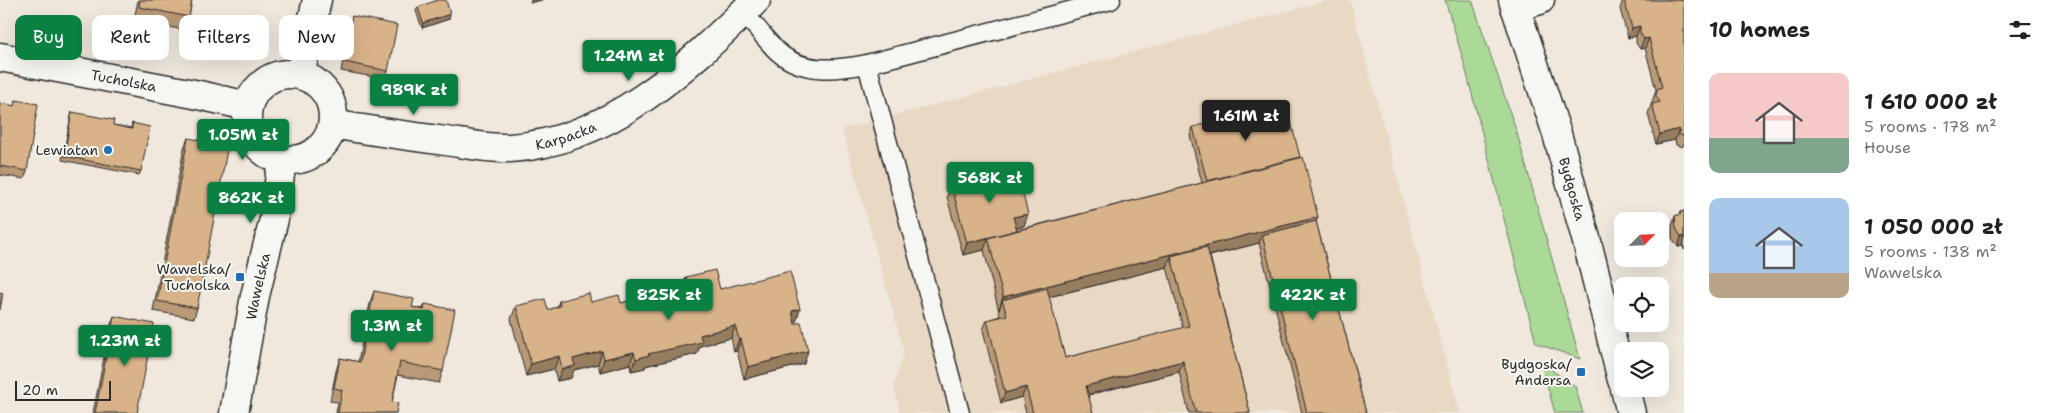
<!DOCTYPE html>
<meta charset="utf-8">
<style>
body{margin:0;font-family:"Shantell Sans",sans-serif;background:#f2f2f2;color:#202124;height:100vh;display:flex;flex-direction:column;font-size:19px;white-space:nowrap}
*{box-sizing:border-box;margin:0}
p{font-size:16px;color:#757577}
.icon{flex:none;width:28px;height:28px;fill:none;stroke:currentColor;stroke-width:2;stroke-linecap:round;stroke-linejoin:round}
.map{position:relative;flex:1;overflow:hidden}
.details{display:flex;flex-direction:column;background:#fff;width:375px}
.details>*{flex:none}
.hud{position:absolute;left:15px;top:15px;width:475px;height:45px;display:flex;gap:10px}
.needle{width:32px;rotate:66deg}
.controls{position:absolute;left:1614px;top:212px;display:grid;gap:10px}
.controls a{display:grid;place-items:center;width:55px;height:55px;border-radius:10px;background:#fff;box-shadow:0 5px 20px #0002;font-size:25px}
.scale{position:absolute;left:15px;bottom:12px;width:96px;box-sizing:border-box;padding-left:5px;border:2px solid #2b2b2b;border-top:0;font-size:14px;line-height:18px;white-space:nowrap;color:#2b2b2b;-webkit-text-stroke:4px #f6f6f2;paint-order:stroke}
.price{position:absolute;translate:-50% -42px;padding:0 11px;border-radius:5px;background:#0b8043;color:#fff;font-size:16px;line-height:32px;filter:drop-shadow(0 1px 2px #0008)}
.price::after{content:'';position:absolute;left:50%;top:30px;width:15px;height:11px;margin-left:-8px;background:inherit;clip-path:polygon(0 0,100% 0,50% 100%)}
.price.current{background:#222;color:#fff}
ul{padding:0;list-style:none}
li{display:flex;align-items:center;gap:15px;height:125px;padding:0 25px}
li span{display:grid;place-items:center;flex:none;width:140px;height:100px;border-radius:10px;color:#555}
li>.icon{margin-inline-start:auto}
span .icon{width:60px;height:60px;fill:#fffc;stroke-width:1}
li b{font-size:21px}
h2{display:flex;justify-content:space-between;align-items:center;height:60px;padding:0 25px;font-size:21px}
.tag{padding:0 18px;border-radius:10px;background:#fff;box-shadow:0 5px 20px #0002;font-size:18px;line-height:45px}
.tag.current{background:#0b8043;color:#fff}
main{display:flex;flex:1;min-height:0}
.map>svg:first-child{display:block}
.built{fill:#e9d8c4}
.green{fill:#abd998;stroke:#6b8262}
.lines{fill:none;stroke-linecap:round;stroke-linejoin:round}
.lane-casing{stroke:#2b2b2b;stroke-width:21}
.street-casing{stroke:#2b2b2b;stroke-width:31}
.secondary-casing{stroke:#2b2b2b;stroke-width:31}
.lane{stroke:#f6f6f2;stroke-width:18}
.street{stroke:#f6f6f2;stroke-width:28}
.secondary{stroke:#f6f6f2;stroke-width:28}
.wall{fill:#ba9976;stroke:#2b2b2b;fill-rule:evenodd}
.shaded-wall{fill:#977d60;stroke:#2b2b2b}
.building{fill:#d8b289;stroke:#2b2b2b}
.poi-dot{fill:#1f6fb2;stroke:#f6f6f2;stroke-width:2}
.labels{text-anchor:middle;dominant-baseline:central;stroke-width:4;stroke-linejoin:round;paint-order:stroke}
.street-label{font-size:14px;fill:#2b2b2b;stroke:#f6f6f2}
.poi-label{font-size:14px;fill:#2b2b2b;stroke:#f6f6f2;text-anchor:end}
</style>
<main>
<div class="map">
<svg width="1684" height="413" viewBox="0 0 1684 413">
<rect width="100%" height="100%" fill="#f0e8dd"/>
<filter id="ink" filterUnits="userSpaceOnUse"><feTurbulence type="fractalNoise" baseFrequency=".02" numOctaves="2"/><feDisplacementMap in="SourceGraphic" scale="10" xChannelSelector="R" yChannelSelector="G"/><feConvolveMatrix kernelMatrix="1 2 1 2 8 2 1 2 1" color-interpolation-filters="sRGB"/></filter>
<g filter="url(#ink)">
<polygon class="built" points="1330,0 1350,0 1460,413 900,413 894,386 904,351 842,129"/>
<g class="green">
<polygon points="1445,0 1472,0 1516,130 1580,359 1536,343 1463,59"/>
<polygon points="1541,363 1575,386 1583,413 1555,413"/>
</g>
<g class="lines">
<defs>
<g id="lane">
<path d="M 743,12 C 755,25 765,39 777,51 C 802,74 836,70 867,64 L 1111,0"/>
<polyline points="867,64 960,413"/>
</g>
<g id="street">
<polyline points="1515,7 1540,0"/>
<path id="s1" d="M 0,57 L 194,94 L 248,106"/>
</g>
<g id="secondary">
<path id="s2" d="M 1513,0 L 1557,134 L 1587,242 L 1622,380"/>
<circle cx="290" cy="117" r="43"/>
<polyline points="300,75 317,0"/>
<path id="s3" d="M 333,124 C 370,131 408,136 446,141 C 467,144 489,149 510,148 C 611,142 688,66 756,0"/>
<polyline points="1625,389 1631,413"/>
<path id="s4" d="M 234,413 L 255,296 L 274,219 L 282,160"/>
</g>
</defs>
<use href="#lane" class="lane-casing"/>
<use href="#street" class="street-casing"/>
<use href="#secondary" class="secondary-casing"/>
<use href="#lane" class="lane"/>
<use href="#street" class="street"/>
<use href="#secondary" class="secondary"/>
</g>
<g class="wall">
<polygon points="138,0 192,0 189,17 184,30 134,20"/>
<polygon points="1623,0 1684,0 1684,145 1682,147 1676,145 1675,140 1656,144 1648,114 1656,90 1645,48 1640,49 1636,43 1636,36 1628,38 1620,9"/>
<polygon points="418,7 449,19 422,28 416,11"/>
<polygon points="352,16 388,71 385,79 341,71 350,24"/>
<polygon points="16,100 27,171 24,179 0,175 0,103 14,106"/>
<polygon points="72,112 113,125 131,128 132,123 141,171 139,175 62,160 71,116"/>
<path d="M 1193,127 L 1316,221 L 1366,413 L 1302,413 L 1259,243 L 1210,256 L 1250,413 L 1189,413 L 1179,372 L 1088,395 L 1093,413 L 1026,413 L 1022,397 L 1001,403 L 983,330 L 987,320 L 1000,316 L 984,250 L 963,255 L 947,197 L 951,184 L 1024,226 L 1016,228 L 1017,230 L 1202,183 L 1190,135 ZM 1167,267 L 1183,328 L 1065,358 L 1049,297 Z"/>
<polygon points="188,138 197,308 194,318 153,311 184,148"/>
<polygon points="1684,211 1684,250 1683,246 1678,247 1672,238 1672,226 1675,216 1679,215 1680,212"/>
<polygon points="686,277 720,289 800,309 796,322 794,322 804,364 744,379 737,351 734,352 731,338 700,346 697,354 645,366 645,368 631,371 630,364 600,372 598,364 574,370 571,378 557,381 554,369 526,376 511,319 516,306 548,310 557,307 559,301 621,303 682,287"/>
<polygon points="374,291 412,307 423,309 425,304 443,371 439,383 398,375 392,402 396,413 336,413 338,402 330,401 336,371 340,358 358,362 370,303"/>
<polygon points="114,316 137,413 93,413 110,327"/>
</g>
<g class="shaded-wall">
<polygon points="531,0 542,0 530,3"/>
<polygon points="450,14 449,19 422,28 423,23"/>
<polygon points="1640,26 1636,36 1628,38 1632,28"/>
<polygon points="1649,38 1645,48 1640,49 1644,39"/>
<polygon points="1679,129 1675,140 1656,144 1660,134"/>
<polygon points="1028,214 1024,226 1009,230 1013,217"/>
<polygon points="1318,217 1313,229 1262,235 1259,243 1173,265 1171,256 1167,267 1005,308 1002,300 999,310 1003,297"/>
<polygon points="1684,236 1684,243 1683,246 1678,247 1681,237"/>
<polygon points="988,238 984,250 963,255 967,243"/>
<polygon points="800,309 796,322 787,324 792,311"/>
<polygon points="735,326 731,338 700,346 697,354 645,366 645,368 631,371 636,359 700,335"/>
<polygon points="739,339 741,339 737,351 734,352"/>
<polygon points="602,351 598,364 574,370 571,378 557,381 562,369 573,359"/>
<polygon points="808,351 804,364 744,379 748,367"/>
<polygon points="634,352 630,364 600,372 604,359"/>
<polygon points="559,356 554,369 526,376 531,364"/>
<polygon points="1183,361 1179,372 1082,396 1086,386"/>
<polygon points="1026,387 1022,397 1001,403 1005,393"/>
</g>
<g class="building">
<polygon points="140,0 192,0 189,17 139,7"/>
<polygon points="438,0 446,0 450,14 423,23 418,7"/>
<polygon points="1624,0 1684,0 1684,136 1680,135 1679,129 1660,134 1652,104 1660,102 1656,96 1657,89 1662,87 1649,38 1644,39 1640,33 1640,26 1632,28"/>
<polygon points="352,16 397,25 388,71 344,62"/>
<polygon points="16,100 38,104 27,171 0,166 0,103 15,106"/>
<polygon points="1286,103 1300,157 1207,181 1193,127"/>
<polygon points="72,112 114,120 113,125 132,129 132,123 150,127 141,171 64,156"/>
<polygon points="188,138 228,145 197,308 157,301"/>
<polygon points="1303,157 1318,217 1003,297 988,238"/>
<polygon points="1016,168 1028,214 1013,217 1017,230 967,243 951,184"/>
<polygon points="1684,211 1684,236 1681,237 1676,228 1675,216 1681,214 1680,212"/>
<polygon points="1316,221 1366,413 1307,413 1262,235"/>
<polygon points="1207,247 1250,413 1196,413 1183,361 1086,386 1093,413 1033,413 1026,387 1005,393 987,320 1007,315 1002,300 1047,288 1065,358 1189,326 1171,256"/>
<polygon points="715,270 720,289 790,271 800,309 792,311 795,324 801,322 808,351 748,367 741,339 739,339 735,326 700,335 702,342 648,354 649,355 636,359 634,352 604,359 602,351 573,359 575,366 562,369 559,356 531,364 516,306 545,299 548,310 560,306 559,301 589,293 591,302 619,295 621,303 688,286 686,277"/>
<polygon points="374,291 414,299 412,307 424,310 425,304 455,310 443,371 400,362 392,402 398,403 396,413 338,413 342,390 334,388 340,358 360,362"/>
<polygon points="0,292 3,293 0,310"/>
<polygon points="114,316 154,324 137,413 95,413"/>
</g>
</g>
<g class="poi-dot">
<circle cx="108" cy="150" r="5"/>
<rect x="235" y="272" width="10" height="10" rx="2.5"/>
<rect x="1576" y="367" width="10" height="10" rx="2.5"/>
</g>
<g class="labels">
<g class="street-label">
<text stroke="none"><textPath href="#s1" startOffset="126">Tucholska</textPath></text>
<text stroke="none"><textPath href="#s3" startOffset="236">Karpacka</textPath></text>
<text stroke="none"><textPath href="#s2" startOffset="198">Bydgoska</textPath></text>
<text stroke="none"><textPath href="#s4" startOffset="129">Wawelska</textPath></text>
</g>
<g class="poi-label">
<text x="98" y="150">Lewiatan</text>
<text x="230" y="269">Wawelska/<tspan x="230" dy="16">Tucholska</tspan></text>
<text x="1571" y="364">Bydgoska/<tspan x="1571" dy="16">Andersa</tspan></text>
</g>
</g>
</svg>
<div class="controls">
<a><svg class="needle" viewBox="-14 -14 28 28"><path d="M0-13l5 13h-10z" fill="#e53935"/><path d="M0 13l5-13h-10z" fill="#757577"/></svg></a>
<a><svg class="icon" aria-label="locate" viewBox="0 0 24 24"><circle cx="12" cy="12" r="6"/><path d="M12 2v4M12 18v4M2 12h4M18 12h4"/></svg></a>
<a><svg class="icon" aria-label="layers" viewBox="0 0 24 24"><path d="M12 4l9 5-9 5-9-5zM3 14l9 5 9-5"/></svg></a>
</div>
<div class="scale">20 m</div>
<b class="price" style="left:629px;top:82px">1.24M zł</b>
<b class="price" style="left:414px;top:116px">989K zł</b>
<b class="price current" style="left:1246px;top:142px">1.61M zł</b>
<b class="price" style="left:243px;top:161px">1.05M zł</b>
<b class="price" style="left:990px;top:204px">568K zł</b>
<b class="price" style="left:251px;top:224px">862K zł</b>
<b class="price" style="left:669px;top:321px">825K zł</b>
<b class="price" style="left:1313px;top:321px">422K zł</b>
<b class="price" style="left:392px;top:352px">1.3M zł</b>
<b class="price" style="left:125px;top:367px">1.23M zł</b>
<div class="hud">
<a class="tag current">Buy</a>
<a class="tag">Rent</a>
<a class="tag">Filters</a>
<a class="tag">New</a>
</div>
</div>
<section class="details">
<h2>10 homes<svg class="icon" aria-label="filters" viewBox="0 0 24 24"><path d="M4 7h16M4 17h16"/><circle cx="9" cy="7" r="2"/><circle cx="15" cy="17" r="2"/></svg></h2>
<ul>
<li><span style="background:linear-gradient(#f6c9c9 65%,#7fa58c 0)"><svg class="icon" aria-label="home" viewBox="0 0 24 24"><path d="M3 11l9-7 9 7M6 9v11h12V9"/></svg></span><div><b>1 610 000 zł</b><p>5 rooms · 178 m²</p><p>House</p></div></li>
<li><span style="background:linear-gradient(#a9c7e8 75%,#b9a48a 0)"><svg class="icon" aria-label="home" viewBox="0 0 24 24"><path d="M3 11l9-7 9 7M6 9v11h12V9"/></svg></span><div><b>1 050 000 zł</b><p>5 rooms · 138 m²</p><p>Wawelska</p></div></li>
</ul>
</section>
</main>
